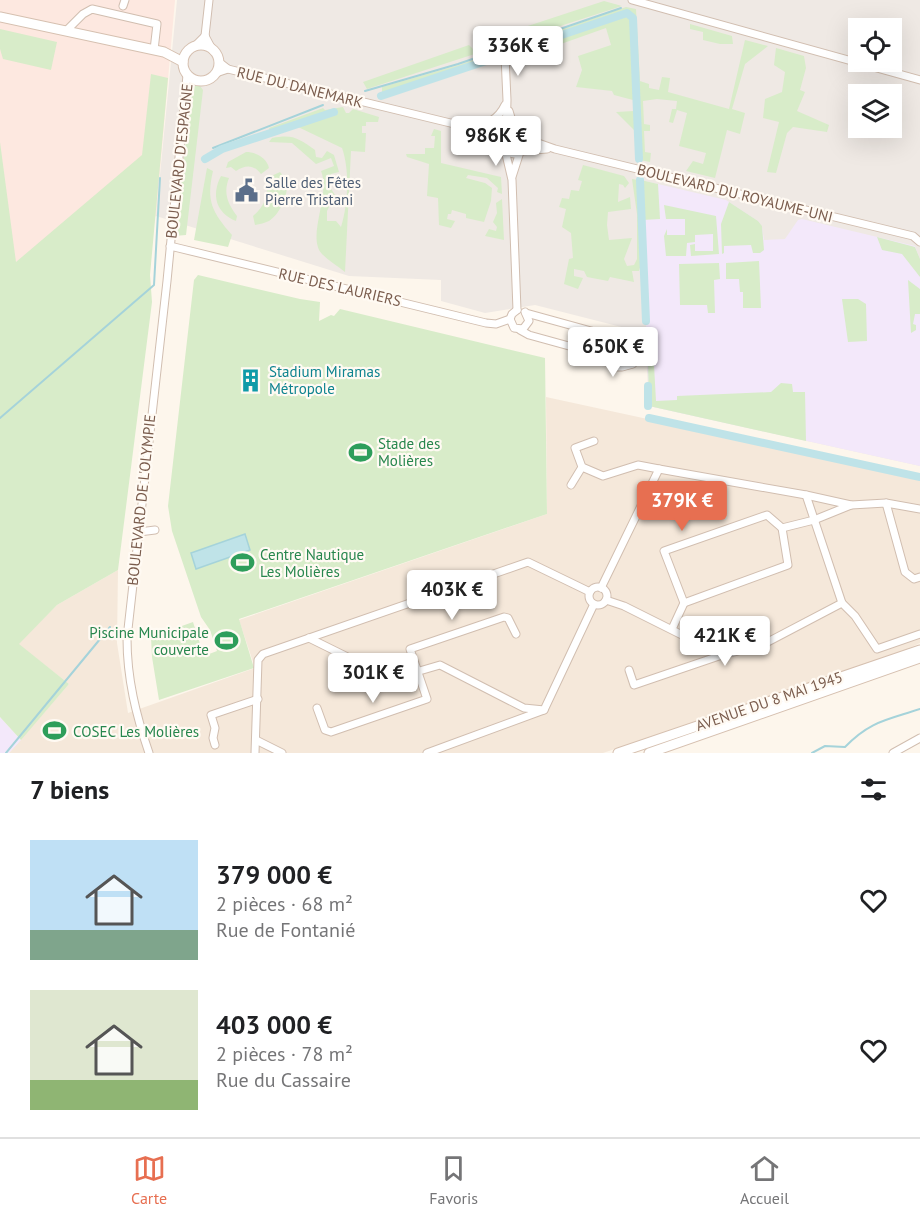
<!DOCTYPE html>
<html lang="fr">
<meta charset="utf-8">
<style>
body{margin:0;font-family:"PT Sans",sans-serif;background:#f6f6f6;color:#202124;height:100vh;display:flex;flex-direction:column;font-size:22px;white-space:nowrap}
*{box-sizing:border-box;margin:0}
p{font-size:20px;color:#757577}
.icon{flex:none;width:33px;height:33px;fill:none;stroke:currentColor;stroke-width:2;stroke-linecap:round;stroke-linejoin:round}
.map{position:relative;height:753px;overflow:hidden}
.details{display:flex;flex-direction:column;background:#fff;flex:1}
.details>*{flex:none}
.buttons{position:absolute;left:848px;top:18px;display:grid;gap:12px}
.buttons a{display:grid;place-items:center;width:54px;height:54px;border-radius:0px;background:#fff;box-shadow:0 6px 24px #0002;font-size:30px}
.price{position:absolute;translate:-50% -51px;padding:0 14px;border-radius:6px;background:#fff;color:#222;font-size:20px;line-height:39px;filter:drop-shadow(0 2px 3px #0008)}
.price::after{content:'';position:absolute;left:50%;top:36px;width:18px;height:14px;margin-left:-9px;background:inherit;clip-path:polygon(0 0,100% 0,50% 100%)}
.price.active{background:#e76f51;color:#fff}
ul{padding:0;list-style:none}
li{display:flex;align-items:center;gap:18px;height:150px;padding:0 30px}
li span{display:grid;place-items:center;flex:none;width:168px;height:120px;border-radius:0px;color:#555}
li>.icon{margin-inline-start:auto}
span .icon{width:72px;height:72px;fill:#fffc;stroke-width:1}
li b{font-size:26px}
h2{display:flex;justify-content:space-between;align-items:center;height:72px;padding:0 30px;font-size:26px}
.dock{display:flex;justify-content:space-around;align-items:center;height:84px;border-top:2px solid #e0e0e0;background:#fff;font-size:16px;color:#757577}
.dock a{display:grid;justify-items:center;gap:3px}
.dock .active{color:#e76f51}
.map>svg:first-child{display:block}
.residential{fill:#f5e8da}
.commercial{fill:#fde8e0}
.industrial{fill:#efe9e4;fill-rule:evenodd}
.education{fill:#f3e8fa}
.green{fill:#d8ecc9}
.water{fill:#bfe3e8;stroke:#a5d3da;stroke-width:1.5}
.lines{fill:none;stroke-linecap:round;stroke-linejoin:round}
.stream{stroke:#a5d3da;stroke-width:2}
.canal{stroke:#bfe3e8;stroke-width:8}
.street-casing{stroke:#d1beb0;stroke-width:9}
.secondary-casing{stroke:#d6c0b0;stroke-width:11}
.street{stroke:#fff;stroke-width:7}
.secondary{stroke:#fff;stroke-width:9}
.labels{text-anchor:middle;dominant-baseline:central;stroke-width:4.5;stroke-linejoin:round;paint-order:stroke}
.street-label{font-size:15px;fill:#7a5c4d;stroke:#fffaf3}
.service-label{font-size:15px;fill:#4e5e75;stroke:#fffaf3;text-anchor:start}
.culture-label{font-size:15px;fill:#0d838f;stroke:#fffaf3;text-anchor:start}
.leisure-label{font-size:15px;fill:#27864d;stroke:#fffaf3;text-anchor:start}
</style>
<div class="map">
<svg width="920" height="753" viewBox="0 0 920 753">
<rect width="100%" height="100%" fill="#fdf6ec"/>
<polygon class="residential" points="546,397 805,453 920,480 920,643 903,651 603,753 9,753 69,684 18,644 57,605 118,570 117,643 128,713 255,668 239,620 547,514"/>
<polygon class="commercial" points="0,0 175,0 156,216 0,360"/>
<path class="industrial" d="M 177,0 L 920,0 L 920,466 L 649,406 L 645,333 L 535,305 L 485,313 L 441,301 L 441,280 L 349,276 L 156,216 ZM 858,28 L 891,28 L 891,62 L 858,62 ZM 858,94 L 891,94 L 891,128 L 858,128 Z"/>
<g class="education">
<polygon points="641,180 726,200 758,221 762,226 764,240 785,239 798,220 802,219 915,246 920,259 920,466 649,406"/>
<polygon points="0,717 21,740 9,753 0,753"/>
</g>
<g class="green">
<polygon points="604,1 622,6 367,89 363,82 469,45 475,51 496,43 494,37"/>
<polygon points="626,7 636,9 640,81 649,84 649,88 659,90 662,77 670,78 668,92 729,109 745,40 768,46 745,64 732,109 745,113 740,134 727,130 715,178 686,171 693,161 703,164 706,153 679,146 687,113 677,110 673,123 669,122 672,109 676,109 677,101 657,99 643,101 644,124 650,125 650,131 644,131 645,152 651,153 650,162 640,160 634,17 627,12 382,93 382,87 459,65"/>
<polygon points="626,15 632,19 638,159 635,159 635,131 616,112 634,111 633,100 614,95 612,91 576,87 582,70 578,56 611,45 606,28 527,56 515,58 514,52"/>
<polygon points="690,24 732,36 733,44 720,44 703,40 703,32 690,29"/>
<polygon points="0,29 57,42 51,70 3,59 0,49"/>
<polygon points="776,48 804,56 806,68 800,90 805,92 797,111 829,125 827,132 793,127 787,133 776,173 767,172 779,122 763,118 765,99 782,92 785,72 774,65"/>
<polygon points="151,74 168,78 150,275 152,302 118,570 57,605 19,644 69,684 21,740 0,717 0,142 16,262 142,155"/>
<polygon points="193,86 200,86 203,90 186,235 174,236"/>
<path d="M 343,107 L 346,113 L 349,113 L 353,109 L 379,117 L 378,122 L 366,122 L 366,126 L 362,126 L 362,133 L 366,133 L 365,152 L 351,151 L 345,272 C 338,266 329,261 322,254 C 306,237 331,195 321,171 L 334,166 L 331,158 L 316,164 L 292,143 L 269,142 L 272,138 C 293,134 298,138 315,150 L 316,157 L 322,158 L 327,151 L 334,155 L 339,172 L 331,174 L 328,184 L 335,195 L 327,211 L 327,221 L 336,221 L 341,227 C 348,205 350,170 342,148 L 296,126 L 270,131 L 269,128 L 323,108 L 325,110 Z"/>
<polygon points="434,129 441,131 441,163 501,177 502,194 497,192 498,188 487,178 468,175 466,178 485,183 492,188 491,201 484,222 466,218 466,214 452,210 451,214 448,214 447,219 455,221 451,228 439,225 438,198 427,196 429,164 407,157 406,154 425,154 425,148 434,148 435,136 431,136"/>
<path d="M 246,152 C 256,152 267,158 269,168 L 261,174 C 254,165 246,164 236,171 L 231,167 L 226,168 L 228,162 Z"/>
<polygon points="583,165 624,176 629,183 625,188 623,185 619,184 618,202 630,197 631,209 608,212 607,225 609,240 632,238 624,259 627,266 634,265 637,259 637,214 632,179 638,180 641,264 639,271 632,271 634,282 610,277 608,281 587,277 584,271 574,269 574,276 583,278 578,289 564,284 569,259 573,258 571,233 562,227 566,209 559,207 562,198 569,199 571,190 579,191 582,181 578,180"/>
<path d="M 207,168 L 213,171 C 206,201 212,212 232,235 L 228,247 L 194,240 Z"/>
<path d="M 280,172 C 282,175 285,177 286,180 C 290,193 280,214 269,221 C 265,223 260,224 255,225 L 253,216 C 266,205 268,195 267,178 Z"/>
<path d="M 221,176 L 229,178 C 223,193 228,204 237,216 L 236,221 C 216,213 211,195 221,176 Z"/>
<polygon points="641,180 658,184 660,219 642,220"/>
<polygon points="502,199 504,240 485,236 489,229 496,231 497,227 493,222 497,213 496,203"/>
<polygon points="729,202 758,221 762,226 764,250 760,253 753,253 751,245 724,246 724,253 722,254 721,224"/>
<polygon points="664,205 716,216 719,254 691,256 690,245 695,244 695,251 713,251 713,234 695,235 695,242 687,243 686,256 666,256 664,236 667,229 667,235 685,235 685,219 666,219"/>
<polygon points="877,237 915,247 920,259 920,277 902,254 882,250"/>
<polygon points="759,261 761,308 743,308 743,292 740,292 739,279 726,279 726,263"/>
<polygon points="719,263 720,279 714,280 715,313 708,313 707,305 680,305 679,264"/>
<polygon points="198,275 300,299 320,302 319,321 331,315 334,316 340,309 545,358 547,514 239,619 254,668 159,700 152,657 151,637 193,622 204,656 217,651 210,630 201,617 172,531 168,506 194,280"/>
<polygon points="908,280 920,289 920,314 915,314 913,324 916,325 916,330 911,333"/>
<polygon points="842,299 858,299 866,304 867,341 848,342"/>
<polygon points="648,365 654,365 656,401 677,400 677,396 771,392 781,383 792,384 793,392 805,392 806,441 649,406"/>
</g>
<polygon class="water" points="245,534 250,550 196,569 191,553"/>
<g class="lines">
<g class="stream">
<polyline points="365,91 458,64 621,8"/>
<polyline points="213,148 323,105"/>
<polyline points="0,418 154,285 160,178"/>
<polyline points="6,753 110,627"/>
<path d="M 812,753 L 825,746 L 845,747 C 870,721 887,720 920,709"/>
</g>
<g class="canal">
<polyline points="517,50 627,13 633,18 639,159"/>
<polyline points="381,96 495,58"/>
<polyline points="205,159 222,149 334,112"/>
<polyline points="640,180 646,321"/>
<polyline points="648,386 648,406"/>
<polyline points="649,418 920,477"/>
</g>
<defs>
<g id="street">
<polyline points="632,0 920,80"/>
<polyline points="123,6 125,0"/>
<polyline points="66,31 83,14 92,9 157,24 154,50"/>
<polyline points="205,36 209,0"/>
<polyline points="205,36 213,51"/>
<polyline points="194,47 205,36"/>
<polyline points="505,56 507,100 506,135"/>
<polyline points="219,62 228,69 504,136"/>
<polyline points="216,73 228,69"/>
<polyline points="509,111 515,131"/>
<path d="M 471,127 C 486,125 498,120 505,105"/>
<path d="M 489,134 C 496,141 509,160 520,152 C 525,148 525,143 524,138"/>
<polyline points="503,147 504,136 509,133 515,131 524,138 555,149 913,236 920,242"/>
<polyline points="505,150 512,180 517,310"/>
<polyline points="521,151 547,149"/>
<polyline points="512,177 520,152"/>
<polyline points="170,246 486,323 496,324 510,319 512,314 517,310"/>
<polyline points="510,319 514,328 523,329 529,321 525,312"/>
<polyline points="520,330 529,335 598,354 617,367 622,367 633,364 637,355 632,344 624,340 526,313"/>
<polyline points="594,441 575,448 582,467 603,476 638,465 659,469"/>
<polyline points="571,485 582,467"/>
<polyline points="806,495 842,603 855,616 877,649 920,634"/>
<polyline points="886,503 905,572 914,579 920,577"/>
<polyline points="139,532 155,530"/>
<circle cx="598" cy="596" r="9"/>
<polyline points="601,588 659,469 806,495 851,505 886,503 920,509"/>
<polyline points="606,600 624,606 722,655 762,645 842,603"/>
<polyline points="684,603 788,565 782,528 814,520 851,505"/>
<polyline points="672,629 684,603 664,551 767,515 782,528"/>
<polyline points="309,638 392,679 440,665 524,708 544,710"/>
<polyline points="629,670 634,685 722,655"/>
<polyline points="317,708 325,730 331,732 427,699 410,649 504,617 508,618 516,634"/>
<polyline points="256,740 282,753"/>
<polyline points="215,745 213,738 215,728 211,715 258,699"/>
<path d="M 149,753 C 136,715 127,679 127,638 L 167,281 L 187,75"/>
<polyline points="255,753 258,660 263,654 528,562 590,592"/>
<polyline points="427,753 544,710 594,604"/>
<polyline points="893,753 920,738"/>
</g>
<g id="secondary">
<polyline points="0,17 164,52 183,62"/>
<circle cx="201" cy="63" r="18"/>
<polyline points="618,753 920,650"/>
<polyline points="649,753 920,658"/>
</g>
</defs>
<use href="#street" class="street-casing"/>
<use href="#secondary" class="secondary-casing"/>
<use href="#street" class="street"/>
<use href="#secondary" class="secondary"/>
</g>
<defs>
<symbol id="civic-bare" viewBox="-9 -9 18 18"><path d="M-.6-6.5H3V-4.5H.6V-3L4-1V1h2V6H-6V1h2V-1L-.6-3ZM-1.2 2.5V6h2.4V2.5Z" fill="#5c6f8a" stroke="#fffaf3" stroke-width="2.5" paint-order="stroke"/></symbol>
<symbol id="building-bare" viewBox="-9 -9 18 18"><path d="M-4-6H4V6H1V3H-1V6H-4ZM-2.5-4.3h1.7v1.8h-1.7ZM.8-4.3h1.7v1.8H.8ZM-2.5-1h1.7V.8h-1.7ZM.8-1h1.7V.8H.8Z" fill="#0f9aa8" stroke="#fffaf3" stroke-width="2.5" paint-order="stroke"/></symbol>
<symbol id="stadium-bare" viewBox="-9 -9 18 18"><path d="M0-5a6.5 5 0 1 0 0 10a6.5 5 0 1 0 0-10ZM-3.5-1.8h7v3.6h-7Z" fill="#2e9e5b" stroke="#fffaf3" stroke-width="2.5" paint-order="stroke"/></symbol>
</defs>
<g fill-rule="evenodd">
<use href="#civic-bare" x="230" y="174" width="33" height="33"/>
<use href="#building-bare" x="234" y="364" width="33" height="33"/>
<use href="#stadium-bare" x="344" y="436" width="33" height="33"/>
<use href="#stadium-bare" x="226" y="546" width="33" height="33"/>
<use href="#stadium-bare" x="210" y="624" width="33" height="33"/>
<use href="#stadium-bare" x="38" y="714" width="33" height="33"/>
</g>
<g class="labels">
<g class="street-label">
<text transform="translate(300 87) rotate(14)">RUE DU DANEMARK</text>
<text transform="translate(179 161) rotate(-84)">BOULEVARD D'ESPAGNE</text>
<text transform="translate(735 193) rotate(14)">BOULEVARD DU ROYAUME-UNI</text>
<text transform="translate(340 287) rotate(13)">RUE DES LAURIERS</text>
<text transform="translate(141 500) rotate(-84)">BOULEVARD DE L'OLYMPIE</text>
<text transform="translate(769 701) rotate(-19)">AVENUE DU 8 MAI 1945</text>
</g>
<g class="service-label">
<text x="265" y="182">Salle des Fêtes<tspan x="265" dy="17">Pierre Tristani</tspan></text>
</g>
<g class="culture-label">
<text x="269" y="371">Stadium Miramas<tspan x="269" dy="17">Métropole</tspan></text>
</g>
<g class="leisure-label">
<text x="378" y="443">Stade des<tspan x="378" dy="17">Molières</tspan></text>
<text x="260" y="554">Centre Nautique<tspan x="260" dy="17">Les Molières</tspan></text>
<text x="209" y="632" text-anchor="end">Piscine Municipale<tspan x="209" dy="17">couverte</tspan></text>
<text x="73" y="731">COSEC Les Molières</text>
</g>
</g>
</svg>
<div class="buttons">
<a><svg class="icon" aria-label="locate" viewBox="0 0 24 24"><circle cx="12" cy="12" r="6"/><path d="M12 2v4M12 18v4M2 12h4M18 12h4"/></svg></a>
<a><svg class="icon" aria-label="layers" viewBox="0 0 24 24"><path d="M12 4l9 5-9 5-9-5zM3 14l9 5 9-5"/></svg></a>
</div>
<b class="price" style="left:518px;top:77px">336K €</b>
<b class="price" style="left:496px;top:167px">986K €</b>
<b class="price" style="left:613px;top:378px">650K €</b>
<b class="price active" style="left:682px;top:532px">379K €</b>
<b class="price" style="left:452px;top:621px">403K €</b>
<b class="price" style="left:725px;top:667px">421K €</b>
<b class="price" style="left:373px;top:704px">301K €</b>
</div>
<section class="details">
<h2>7 biens<svg class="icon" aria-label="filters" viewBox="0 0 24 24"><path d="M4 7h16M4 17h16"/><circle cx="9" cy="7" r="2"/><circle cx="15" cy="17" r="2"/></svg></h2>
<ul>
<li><span style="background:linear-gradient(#bfe0f5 75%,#7fa58c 0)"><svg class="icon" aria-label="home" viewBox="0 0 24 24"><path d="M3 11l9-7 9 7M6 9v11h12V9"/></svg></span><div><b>379 000 €</b><p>2 pièces · 68 m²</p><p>Rue de Fontanié</p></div><svg class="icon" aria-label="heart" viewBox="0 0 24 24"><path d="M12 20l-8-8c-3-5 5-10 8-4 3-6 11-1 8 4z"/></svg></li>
<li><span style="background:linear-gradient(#dfe7d0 75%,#8fb573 0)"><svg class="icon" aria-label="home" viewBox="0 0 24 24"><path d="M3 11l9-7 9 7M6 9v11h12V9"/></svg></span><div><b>403 000 €</b><p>2 pièces · 78 m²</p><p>Rue du Cassaire</p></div><svg class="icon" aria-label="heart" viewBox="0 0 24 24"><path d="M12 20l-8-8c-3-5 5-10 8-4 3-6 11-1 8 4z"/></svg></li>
</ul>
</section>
<nav class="dock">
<a class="active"><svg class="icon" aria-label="map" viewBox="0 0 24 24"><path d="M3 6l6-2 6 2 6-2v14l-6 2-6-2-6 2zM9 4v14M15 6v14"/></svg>Carte</a>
<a><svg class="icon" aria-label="saved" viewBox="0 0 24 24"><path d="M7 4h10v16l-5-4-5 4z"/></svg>Favoris</a>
<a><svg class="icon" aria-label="home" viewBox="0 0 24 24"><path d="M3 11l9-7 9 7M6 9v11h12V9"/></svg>Accueil</a>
</nav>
